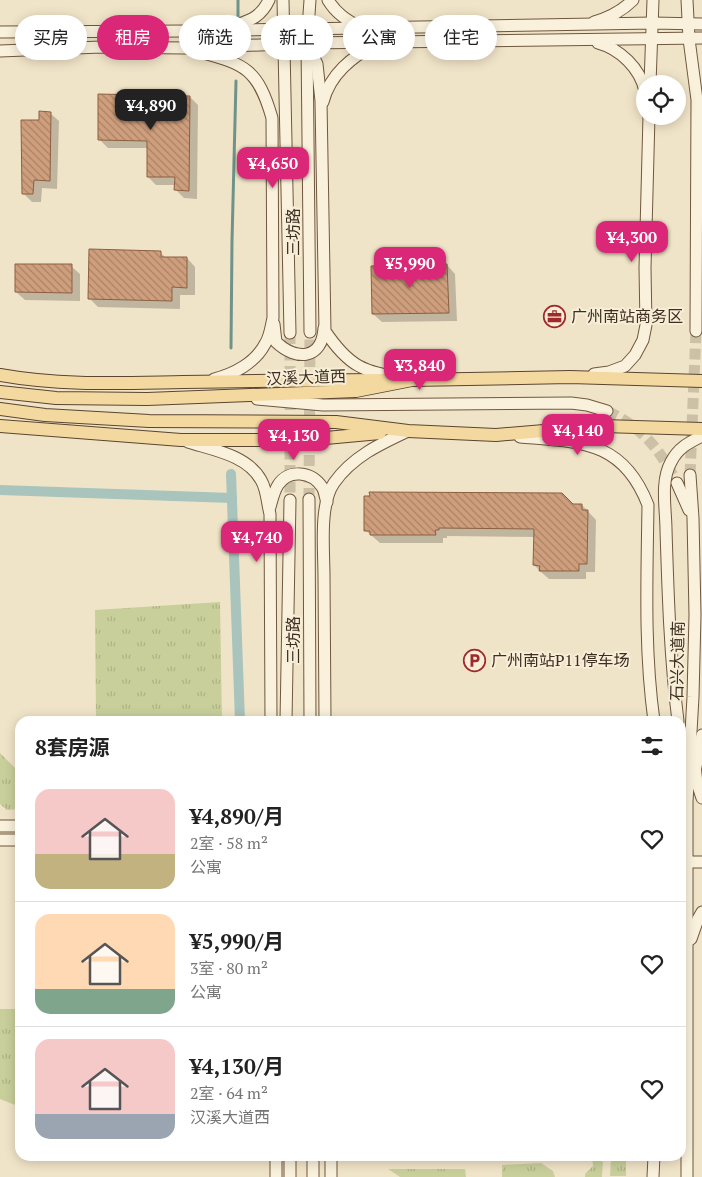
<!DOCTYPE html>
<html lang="zh">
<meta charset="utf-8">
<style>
body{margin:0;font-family:"PT Serif","Noto Sans SC",serif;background:#f6f6f6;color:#222;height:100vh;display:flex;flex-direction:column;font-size:19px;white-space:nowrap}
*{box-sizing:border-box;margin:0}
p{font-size:16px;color:#767676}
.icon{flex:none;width:28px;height:28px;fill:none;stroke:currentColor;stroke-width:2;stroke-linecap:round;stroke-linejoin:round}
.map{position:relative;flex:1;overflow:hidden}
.sheet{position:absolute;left:15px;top:716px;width:671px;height:445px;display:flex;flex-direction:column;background:#fff;border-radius:15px;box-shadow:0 2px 12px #0003}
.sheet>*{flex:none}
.top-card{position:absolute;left:15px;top:15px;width:672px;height:45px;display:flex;gap:10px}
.fabs{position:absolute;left:636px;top:75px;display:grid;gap:10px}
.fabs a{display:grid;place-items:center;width:50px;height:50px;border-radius:50%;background:#fff;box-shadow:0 2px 12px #0003;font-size:25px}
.price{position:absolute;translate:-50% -42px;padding:0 11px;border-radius:10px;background:#db2777;color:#fff;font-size:16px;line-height:32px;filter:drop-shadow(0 1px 2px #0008)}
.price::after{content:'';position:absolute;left:50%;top:30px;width:15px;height:11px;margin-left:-8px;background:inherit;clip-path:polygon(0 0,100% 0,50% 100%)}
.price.selected{background:#222;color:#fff}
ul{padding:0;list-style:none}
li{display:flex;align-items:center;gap:15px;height:125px;padding:0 20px}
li+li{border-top:1px solid #e0e0e0}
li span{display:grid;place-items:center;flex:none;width:140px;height:100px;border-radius:15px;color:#555}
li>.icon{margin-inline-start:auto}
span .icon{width:60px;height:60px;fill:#fffc;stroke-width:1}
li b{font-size:21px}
h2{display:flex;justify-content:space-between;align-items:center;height:60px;padding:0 20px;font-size:21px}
.chip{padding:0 18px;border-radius:22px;background:#fff;box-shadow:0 2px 12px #0003;font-size:18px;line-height:45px}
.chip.selected{background:#db2777;color:#fff}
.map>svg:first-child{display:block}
.grass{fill:url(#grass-tufts)}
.shadow{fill:#0003}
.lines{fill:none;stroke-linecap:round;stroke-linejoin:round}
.stream{stroke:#6f938a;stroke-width:3}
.canal{stroke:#a9c4bc;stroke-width:10}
.building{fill:url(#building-back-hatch);stroke:#8d5f41}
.secondary-tunnel{stroke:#ccc0a6;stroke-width:11;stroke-dasharray:11 5.5;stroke-linecap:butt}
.secondary-casing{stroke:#6f573f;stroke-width:13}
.primary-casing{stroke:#5b4430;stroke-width:14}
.secondary{stroke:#faf1dc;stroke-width:11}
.primary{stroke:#f3d9a0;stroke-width:12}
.labels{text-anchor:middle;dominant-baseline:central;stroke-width:4;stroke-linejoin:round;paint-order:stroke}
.street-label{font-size:16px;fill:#3d2e20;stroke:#f7eed8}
.poi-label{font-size:16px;fill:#3d2e20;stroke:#f7eed8;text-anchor:start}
</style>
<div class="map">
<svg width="702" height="1177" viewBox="0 0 702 1177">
<defs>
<pattern id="grass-tufts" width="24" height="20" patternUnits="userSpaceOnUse" patternTransform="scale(1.25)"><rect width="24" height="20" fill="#c9cf9b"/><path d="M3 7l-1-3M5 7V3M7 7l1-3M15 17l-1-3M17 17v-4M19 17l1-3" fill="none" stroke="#aeb285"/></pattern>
<pattern id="building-back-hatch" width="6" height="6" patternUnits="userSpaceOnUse" patternTransform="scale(1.25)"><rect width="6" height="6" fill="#cf9f7d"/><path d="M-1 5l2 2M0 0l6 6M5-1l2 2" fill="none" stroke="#a98266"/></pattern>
</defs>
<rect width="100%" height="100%" fill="#f0e4c8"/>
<g class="grass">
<polygon points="220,602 222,721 96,721 95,610"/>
<polygon points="0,753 15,768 20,768 20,809 7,810 0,804"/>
<polygon points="0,1009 20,1009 20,1107 0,1099"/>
<polygon points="592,1156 601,1156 601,1161 603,1162 602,1177 585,1177 585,1174 593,1166"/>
<polygon points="611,1160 626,1160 626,1176 610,1176"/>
<polygon points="541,1163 553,1171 555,1177 502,1177 502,1165"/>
<polygon points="388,1169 465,1169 466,1177 400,1177"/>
</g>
<g class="shadow">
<polygon points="190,97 198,105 197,199 184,198 176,190 176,185 156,185 148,177 148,148 108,148 99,139"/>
<polygon points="50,113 59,121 57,189 42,188 41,202 32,202 24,194"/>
<polygon points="160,252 166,258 187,258 195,267 195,295 180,295 180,309 98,307 90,299"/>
<polygon points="447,265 455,274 457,321 382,322 373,314"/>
<polygon points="71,266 80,274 80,301 25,300 16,292"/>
<polygon points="572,505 582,505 596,520 595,572 586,572 586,579 549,579 542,573 534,565 535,537 447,536 447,538 443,538 443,543 380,543 365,530"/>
<polygon points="16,895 20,895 20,968 17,965"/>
</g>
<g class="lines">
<g class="stream">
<polyline points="238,17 238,0"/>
<polyline points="231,348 232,241 236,81"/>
</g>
<g class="canal">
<polyline points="231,474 240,721"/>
<polyline points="0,490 232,498"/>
</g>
</g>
<g class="building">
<polygon points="98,94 190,96 189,191 174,190 175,177 147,177 147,141 98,140"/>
<polygon points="39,111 51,112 50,181 34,180 33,194 22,194 21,120 39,120"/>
<polygon points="89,249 161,251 161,257 187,257 187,288 172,287 172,301 88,299"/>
<polygon points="15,264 72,264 72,293 15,292"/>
<polygon points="447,264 449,313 372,314 371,266"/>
<polygon points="369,492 562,493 573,504 582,504 582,510 588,510 587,564 579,564 579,571 539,571 540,566 533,565 534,529 439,528 439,530 435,530 436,535 370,535 370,531 364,531 364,496 370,496"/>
</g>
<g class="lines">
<g class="secondary-tunnel">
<polyline points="290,333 290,500"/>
<path d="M 607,411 C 644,429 658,447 677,483"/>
<polyline points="690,475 696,331"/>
<polyline points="309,499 310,332"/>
</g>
<defs>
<g id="secondary">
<polyline points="283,0 290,333"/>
<path d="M 328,0 C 336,13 346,20 360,27"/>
<polyline points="687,0 689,39 697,100 696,331"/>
<path d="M 594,22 C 608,18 622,11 633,0"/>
<path d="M 234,26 C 251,20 261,17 269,0"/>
<polyline points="0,32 188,31 653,23 702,24"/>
<path d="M 307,43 L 317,64 L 321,101 L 325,331 C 352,371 366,371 410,380"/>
<path d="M 598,43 C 620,49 640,68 645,91"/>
<path d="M 193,50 C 242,64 257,65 272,118 L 273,318 C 271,326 270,337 265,344 C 255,363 234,374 214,379"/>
<polyline points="0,51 101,47 184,48 307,43 702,38"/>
<polyline points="650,84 653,0"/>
<path d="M 323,102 C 330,74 352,57 376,44"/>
<path d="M 274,324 L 276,342 C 296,361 322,360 324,328"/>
<polyline points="310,332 307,43 310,0"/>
<polyline points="594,374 609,372 625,366 635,355 643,340 646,325 645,268 649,116"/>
<polyline points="257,399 323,405 571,403 587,405 607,411"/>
<path d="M 520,437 C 580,442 623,440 648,505 C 647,577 644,649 654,721"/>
<path d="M 188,442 C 213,450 247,455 261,480 C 267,490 267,503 270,514 L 271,721"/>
<polyline points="677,483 689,510"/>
<polyline points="309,499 310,721"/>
<path d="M 270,507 C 272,500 274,491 278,485 C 289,468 312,472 322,487 C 325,491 325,498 327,502"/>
<polyline points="286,721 290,500"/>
<path d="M 325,721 C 325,673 324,625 324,576 C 324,551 319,504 334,483 C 352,457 380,444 408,431"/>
<path d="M 678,721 C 670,658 668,594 666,530 C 666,509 660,482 671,462 C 678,448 688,443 702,436"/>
<polyline points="681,752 684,771"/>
<polyline points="695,765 697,783 702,798"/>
<polyline points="695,772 702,735"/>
<polyline points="0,826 20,826"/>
<polyline points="0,840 20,840"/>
<polyline points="681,862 702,862"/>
<polyline points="691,939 698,919 702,912"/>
<polyline points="276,1156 276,1177"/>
<polyline points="313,1156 313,1177"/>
<polyline points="331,1156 331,1177"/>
<polyline points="290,1177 290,1156"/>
<polyline points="653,1177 654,1156"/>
<polyline points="687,1177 687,802 693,697 695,615 693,518 690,475"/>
</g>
<g id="primary">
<path d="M 0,375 C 60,386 123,383 183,382 C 252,381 321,380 389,380"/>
<polyline points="0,392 56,398 147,399 356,391 412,380 570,377 702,381"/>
<polyline points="0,409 45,415 149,421 336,422 408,431 496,435 603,426 702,429"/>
<polyline points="0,426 181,440 304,440 380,433"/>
</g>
</defs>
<use href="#secondary" class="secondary-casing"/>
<use href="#primary" class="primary-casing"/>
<use href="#secondary" class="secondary"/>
<use href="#primary" class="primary"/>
</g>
<defs>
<symbol id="office-ring" viewBox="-11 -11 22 22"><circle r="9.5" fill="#f7eed8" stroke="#9e2a2b" stroke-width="1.5"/><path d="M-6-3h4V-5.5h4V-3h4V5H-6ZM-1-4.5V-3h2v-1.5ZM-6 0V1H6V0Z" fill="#9e2a2b"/></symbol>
<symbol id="parking-ring" viewBox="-11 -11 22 22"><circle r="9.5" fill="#f7eed8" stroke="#9e2a2b" stroke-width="1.5"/><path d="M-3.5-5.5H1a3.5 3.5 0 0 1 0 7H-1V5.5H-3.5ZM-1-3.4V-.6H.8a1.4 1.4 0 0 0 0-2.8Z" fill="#9e2a2b"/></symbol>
</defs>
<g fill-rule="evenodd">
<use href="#office-ring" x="542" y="304" width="25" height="25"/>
<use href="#parking-ring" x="462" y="648" width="25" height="25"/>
</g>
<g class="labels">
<g class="street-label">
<text transform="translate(293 232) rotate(-90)">三坊路</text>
<text transform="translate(306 377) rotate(-2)">汉溪大道西</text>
<text transform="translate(293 640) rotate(-90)">三坊路</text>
<text transform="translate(677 661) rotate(-89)">石兴大道南</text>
</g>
<g class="poi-label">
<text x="571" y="316">广州南站商务区</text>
<text x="491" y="660">广州南站P11停车场</text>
</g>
</g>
</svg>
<div class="fabs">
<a><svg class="icon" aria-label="locate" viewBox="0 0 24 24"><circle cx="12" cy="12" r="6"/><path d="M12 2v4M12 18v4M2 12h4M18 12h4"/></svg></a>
</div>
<b class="price selected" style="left:151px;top:131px">¥4,890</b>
<b class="price" style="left:273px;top:189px">¥4,650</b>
<b class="price" style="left:632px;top:263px">¥4,300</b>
<b class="price" style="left:410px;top:289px">¥5,990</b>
<b class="price" style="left:420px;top:391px">¥3,840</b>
<b class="price" style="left:578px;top:456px">¥4,140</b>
<b class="price" style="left:294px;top:461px">¥4,130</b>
<b class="price" style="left:257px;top:563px">¥4,740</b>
<div class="top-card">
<a class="chip">买房</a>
<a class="chip selected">租房</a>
<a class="chip">筛选</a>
<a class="chip">新上</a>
<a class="chip">公寓</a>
<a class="chip">住宅</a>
</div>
<section class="sheet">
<h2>8套房源<svg class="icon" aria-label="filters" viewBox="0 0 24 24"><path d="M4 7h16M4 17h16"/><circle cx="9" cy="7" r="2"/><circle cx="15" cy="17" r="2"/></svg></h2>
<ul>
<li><span style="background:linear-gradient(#f6c9c9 65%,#c2b280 0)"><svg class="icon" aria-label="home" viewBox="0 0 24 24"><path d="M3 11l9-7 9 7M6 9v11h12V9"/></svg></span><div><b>¥4,890/月</b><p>2室 · 58 m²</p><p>公寓</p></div><svg class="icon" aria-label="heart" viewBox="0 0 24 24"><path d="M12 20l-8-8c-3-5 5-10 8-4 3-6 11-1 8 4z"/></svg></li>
<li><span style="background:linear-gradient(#ffd9b3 75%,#7fa58c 0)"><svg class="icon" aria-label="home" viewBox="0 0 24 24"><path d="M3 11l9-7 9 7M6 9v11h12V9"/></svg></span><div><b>¥5,990/月</b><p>3室 · 80 m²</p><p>公寓</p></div><svg class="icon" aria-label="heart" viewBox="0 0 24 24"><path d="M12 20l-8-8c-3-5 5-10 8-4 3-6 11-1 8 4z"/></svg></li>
<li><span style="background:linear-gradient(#f6c9c9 75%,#9aa5b1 0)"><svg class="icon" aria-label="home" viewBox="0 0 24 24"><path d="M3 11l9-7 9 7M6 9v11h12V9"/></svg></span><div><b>¥4,130/月</b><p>2室 · 64 m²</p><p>汉溪大道西</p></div><svg class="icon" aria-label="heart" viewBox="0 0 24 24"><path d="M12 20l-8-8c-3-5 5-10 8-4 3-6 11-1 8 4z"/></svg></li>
</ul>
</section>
</div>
